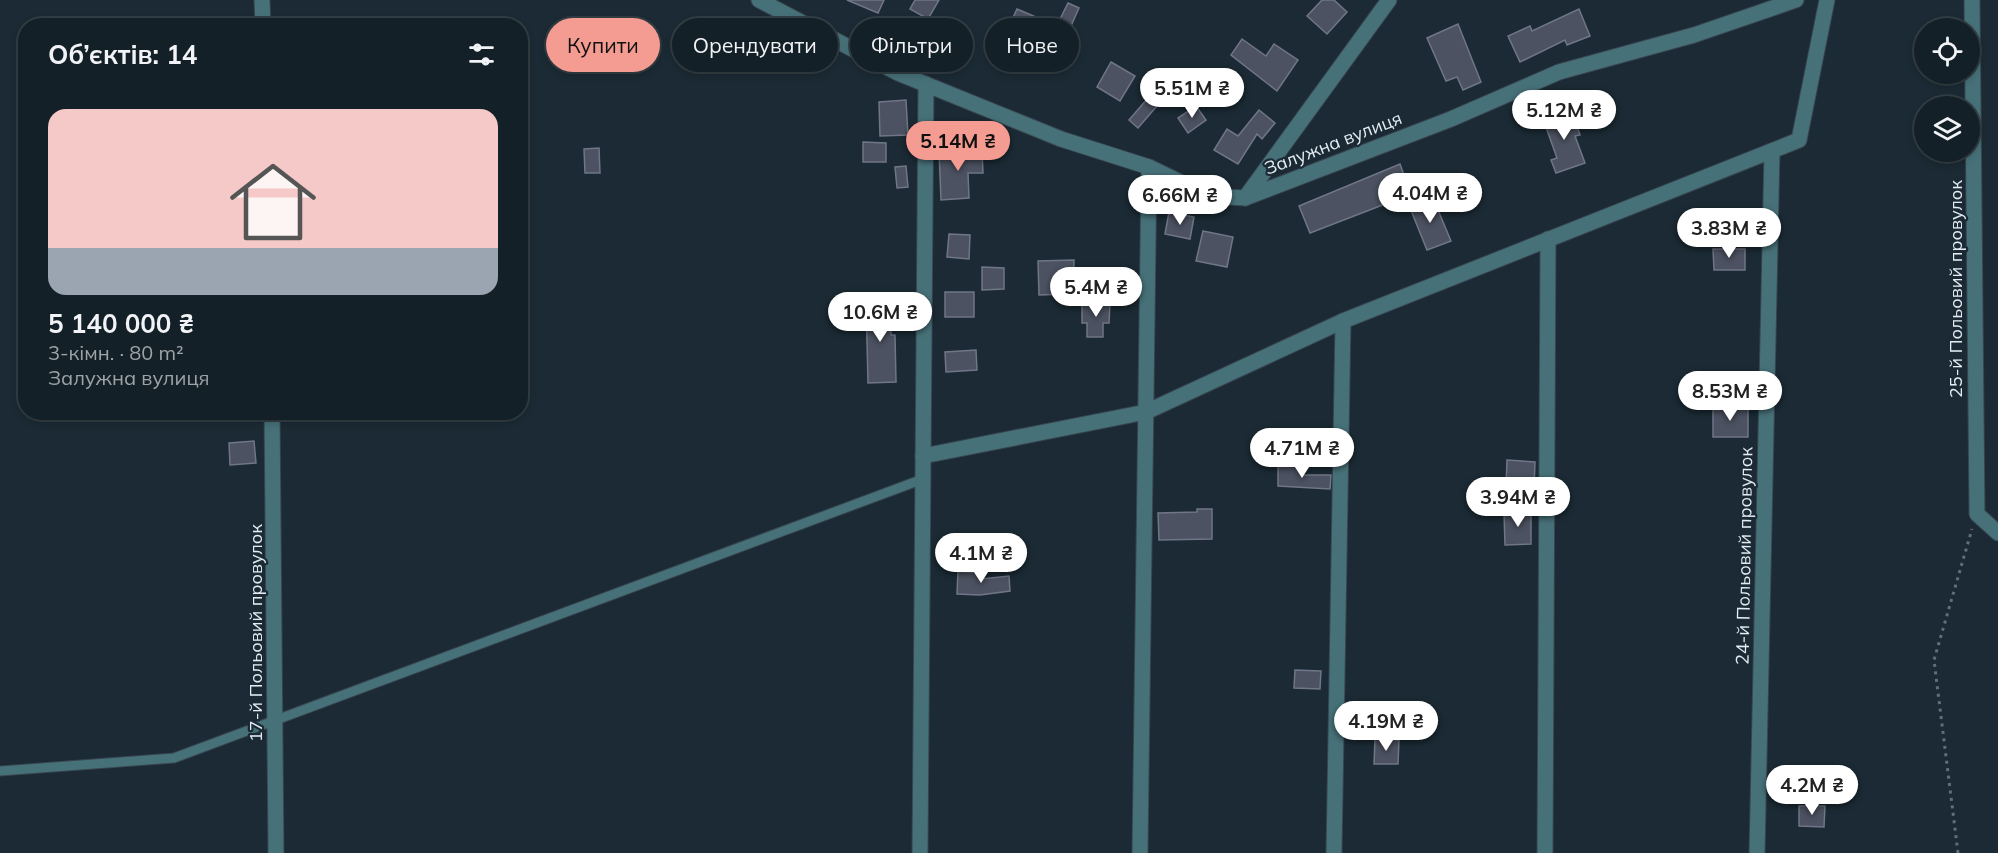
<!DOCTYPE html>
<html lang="uk">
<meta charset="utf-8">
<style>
body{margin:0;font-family:Mulish,sans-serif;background:#212d33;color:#f1f3f6;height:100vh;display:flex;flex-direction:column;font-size:22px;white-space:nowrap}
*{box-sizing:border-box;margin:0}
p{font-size:20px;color:#9da3a7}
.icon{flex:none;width:33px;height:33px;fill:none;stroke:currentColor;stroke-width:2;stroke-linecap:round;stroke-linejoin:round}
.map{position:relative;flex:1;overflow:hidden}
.sheet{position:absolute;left:18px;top:18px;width:510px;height:402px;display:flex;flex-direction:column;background:#142027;border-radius:24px;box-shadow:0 3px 9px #0003,0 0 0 2px #333e44}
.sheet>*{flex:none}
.banner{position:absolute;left:546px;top:18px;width:570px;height:54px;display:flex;gap:12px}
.tools{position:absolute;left:1914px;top:18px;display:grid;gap:12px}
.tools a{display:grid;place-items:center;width:66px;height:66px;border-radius:50%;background:#142027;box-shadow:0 3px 9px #0003,0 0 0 2px #333e44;font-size:30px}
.price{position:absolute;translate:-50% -51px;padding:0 14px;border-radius:21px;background:#fff;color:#222;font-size:20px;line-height:39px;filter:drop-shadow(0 2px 3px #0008)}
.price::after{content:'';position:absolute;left:50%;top:36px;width:18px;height:14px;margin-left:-9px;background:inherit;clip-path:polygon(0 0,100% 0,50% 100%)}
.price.on{background:#f59c92;color:#111}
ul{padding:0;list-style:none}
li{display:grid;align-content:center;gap:12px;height:318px;padding:0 30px}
li span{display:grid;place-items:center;height:186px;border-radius:18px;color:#555}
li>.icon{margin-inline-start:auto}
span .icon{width:108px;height:108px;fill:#fffc;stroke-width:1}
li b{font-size:26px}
h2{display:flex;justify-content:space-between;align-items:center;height:72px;padding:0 30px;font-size:26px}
.chip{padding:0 21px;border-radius:27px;background:#142027;box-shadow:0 3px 9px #0003,0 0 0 2px #333e44;font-size:21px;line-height:54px}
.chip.on{background:#f59c92;color:#111}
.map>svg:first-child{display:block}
.building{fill:#4c5261;stroke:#707687;stroke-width:1.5}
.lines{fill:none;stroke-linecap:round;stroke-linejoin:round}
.lane-casing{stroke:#37454f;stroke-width:11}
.street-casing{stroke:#37454f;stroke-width:17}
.path{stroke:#626f78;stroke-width:3;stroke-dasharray:3 4.5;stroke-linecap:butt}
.lane{stroke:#477179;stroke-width:9}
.street{stroke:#477179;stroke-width:15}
.labels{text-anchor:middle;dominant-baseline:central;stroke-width:4.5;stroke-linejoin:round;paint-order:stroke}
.street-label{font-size:18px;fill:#e3ecf3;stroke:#1b2a34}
</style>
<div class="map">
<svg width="1998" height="853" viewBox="0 0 1998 853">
<rect width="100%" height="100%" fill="#1b2a34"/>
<g class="building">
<polygon points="847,0 884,0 878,13"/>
<polygon points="915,0 939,0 928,19 910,9"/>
<polygon points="1322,0 1334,0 1347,12 1327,34 1307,16"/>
<polygon points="1068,3 1079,8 1071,26 1059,21"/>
<polygon points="1017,9 1038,18 1033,31 1011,22"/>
<polygon points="1579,9 1590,36 1567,45 1565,40 1520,62 1508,36 1530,26 1532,31"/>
<polygon points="1458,24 1481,82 1463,90 1457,77 1446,81 1427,38"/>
<polygon points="1242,39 1266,56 1274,44 1298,60 1277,91 1231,55"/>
<polygon points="1111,62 1135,76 1120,101 1097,87"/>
<polygon points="1154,91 1163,99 1138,128 1129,120"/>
<polygon points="906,100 908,135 880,136 879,102"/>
<polygon points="1196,106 1206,120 1188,133 1178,118"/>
<polygon points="1571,109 1580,135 1575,136 1585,163 1556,173 1551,160 1557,158 1543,119"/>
<polygon points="1259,110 1275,123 1262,139 1257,134 1238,164 1214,150 1227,129 1238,136"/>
<polygon points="863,142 886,143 886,162 863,162"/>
<polygon points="599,148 600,173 585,173 584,149"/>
<polygon points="982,150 983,173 968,173 969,198 941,200 939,151"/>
<polygon points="1400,164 1411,194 1310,233 1299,206"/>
<polygon points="906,166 908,187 897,188 895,167"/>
<polygon points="1433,198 1451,241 1427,250 1410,208"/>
<polygon points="1169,212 1194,217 1190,239 1165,234"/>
<polygon points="1203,231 1233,237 1227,267 1196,261"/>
<polygon points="949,234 970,235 969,259 947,257"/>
<polygon points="1713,249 1745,249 1745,270 1714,270"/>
<polygon points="1074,260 1073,294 1039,295 1038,261"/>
<polygon points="982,267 1004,268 1004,289 982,290"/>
<rect x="945" y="292" width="29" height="25"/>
<polygon points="890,299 891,335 895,335 896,382 868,383 866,300"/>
<polygon points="1082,303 1110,303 1109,323 1103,323 1103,337 1087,337 1087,323 1082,323"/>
<polygon points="976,350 977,370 946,372 945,352"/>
<rect x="1713" y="406" width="35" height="31"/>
<polygon points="254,441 256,463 230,465 229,443"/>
<polygon points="1507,460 1535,462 1534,488 1506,487"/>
<polygon points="1278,466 1302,466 1302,475 1331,475 1330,489 1278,486"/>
<polygon points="1197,509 1212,509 1212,539 1159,540 1158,513 1197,512"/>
<polygon points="1531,512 1531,544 1505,545 1504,513"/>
<polygon points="958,571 981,573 981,579 1009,576 1010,591 980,595 957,594"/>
<polygon points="1295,670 1321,671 1320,689 1294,688"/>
<polygon points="1375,739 1399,740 1398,764 1374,764"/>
<polygon points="1799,806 1825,806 1824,827 1799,826"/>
</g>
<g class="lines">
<defs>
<polyline id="lane" points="0,771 174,758 923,479"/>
<g id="street">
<polyline points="262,0 263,26"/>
<polyline points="759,0 898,73 1061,139 1149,167 1209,196 1245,198 1451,119 1559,72 1694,35 1796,0"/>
<polyline points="1972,0 1977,514 1998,533"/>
<polyline points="1245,198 1389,0"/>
<polyline points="272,412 276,853"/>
<polyline points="923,456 1146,412 1343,321 1799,140 1827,0"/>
<polyline points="920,853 926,84"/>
<polyline points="1140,853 1149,167"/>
<polyline points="1334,853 1343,321"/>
<polyline points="1545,853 1548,239"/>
<polyline points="1757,853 1772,151"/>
</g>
</defs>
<use href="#lane" class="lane-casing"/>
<use href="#street" class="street-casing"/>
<polyline class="path" points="1958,853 1934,660 1972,529"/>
<use href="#lane" class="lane"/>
<use href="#street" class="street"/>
</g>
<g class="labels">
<g class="street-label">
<text transform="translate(1333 143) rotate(-21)">Залужна вулиця</text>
<text transform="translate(1955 289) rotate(-90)">25-й Польовий провулок</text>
<text transform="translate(1744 556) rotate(-89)">24-й Польовий провулок</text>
<text transform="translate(255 633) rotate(-90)">17-й Польовий провулок</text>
</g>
</g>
</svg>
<div class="tools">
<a><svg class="icon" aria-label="locate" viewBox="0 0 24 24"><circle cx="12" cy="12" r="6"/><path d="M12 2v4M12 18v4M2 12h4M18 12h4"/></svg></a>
<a><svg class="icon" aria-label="layers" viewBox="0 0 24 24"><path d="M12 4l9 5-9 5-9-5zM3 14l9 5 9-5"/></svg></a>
</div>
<b class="price" style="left:1192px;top:119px">5.51M ₴</b>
<b class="price" style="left:1564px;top:141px">5.12M ₴</b>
<b class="price on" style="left:958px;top:172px">5.14M ₴</b>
<b class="price" style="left:1430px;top:224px">4.04M ₴</b>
<b class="price" style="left:1180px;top:226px">6.66M ₴</b>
<b class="price" style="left:1729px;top:259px">3.83M ₴</b>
<b class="price" style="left:1096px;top:318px">5.4M ₴</b>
<b class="price" style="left:880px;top:343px">10.6M ₴</b>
<b class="price" style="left:1730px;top:422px">8.53M ₴</b>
<b class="price" style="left:1302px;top:479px">4.71M ₴</b>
<b class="price" style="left:1518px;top:528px">3.94M ₴</b>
<b class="price" style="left:981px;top:584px">4.1M ₴</b>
<b class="price" style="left:1386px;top:752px">4.19M ₴</b>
<b class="price" style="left:1812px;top:816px">4.2M ₴</b>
<div class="banner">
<a class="chip on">Купити</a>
<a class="chip">Орендувати</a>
<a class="chip">Фільтри</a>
<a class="chip">Нове</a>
</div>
<section class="sheet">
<h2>Об’єктів: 14<svg class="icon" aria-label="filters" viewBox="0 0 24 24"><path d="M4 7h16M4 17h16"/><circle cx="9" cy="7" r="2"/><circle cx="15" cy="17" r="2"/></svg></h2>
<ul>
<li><span style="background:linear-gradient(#f6c9c9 75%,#9aa5b1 0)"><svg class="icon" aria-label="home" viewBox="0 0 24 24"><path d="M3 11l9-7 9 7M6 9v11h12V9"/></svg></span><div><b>5 140 000 ₴</b><p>3-кімн. · 80 m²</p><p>Залужна вулиця</p></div></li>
</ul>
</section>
</div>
